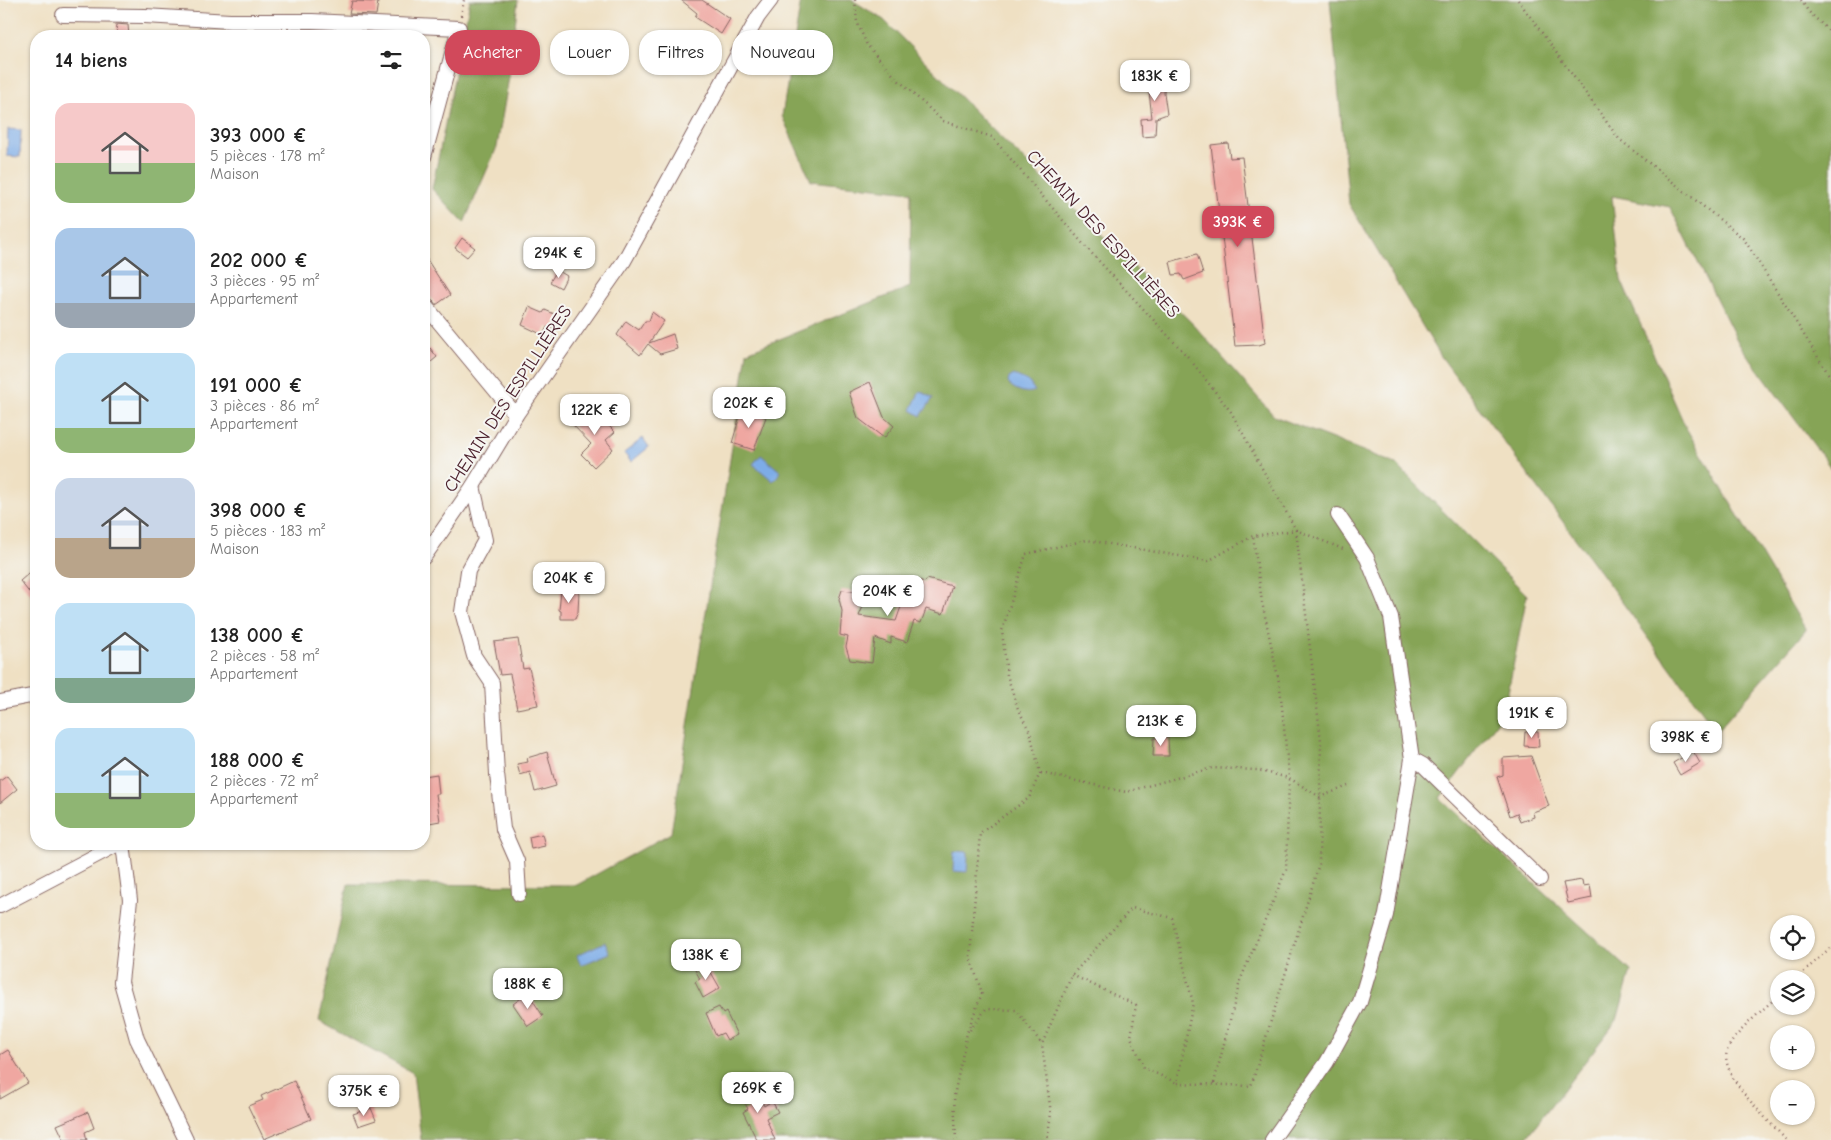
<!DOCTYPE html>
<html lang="fr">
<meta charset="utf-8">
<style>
body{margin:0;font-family:"Comic Neue",sans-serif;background:#f2f2f2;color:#222;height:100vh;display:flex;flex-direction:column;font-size:19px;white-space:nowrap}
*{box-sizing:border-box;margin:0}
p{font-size:16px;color:#767676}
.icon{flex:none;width:28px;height:28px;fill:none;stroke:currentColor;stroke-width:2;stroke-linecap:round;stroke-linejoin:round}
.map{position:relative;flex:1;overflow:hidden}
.details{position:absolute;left:30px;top:30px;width:400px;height:820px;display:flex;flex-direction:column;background:#fff;border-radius:20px;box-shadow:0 1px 4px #0004}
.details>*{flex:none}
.top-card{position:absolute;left:445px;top:30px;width:475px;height:45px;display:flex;gap:10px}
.controls{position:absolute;left:1770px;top:915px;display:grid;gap:10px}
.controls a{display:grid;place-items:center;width:45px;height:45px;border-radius:50%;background:#fff;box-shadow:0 1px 4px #0004;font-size:25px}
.price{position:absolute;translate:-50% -42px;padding:0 11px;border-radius:10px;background:#fff;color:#222;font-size:16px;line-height:32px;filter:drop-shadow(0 1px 2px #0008)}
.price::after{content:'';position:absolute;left:50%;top:30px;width:15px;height:11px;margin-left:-8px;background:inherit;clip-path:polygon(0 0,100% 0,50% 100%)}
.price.active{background:#d1495b;color:#fff}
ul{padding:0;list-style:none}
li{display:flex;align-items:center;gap:15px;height:125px;padding:0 25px}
li span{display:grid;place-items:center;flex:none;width:140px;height:100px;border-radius:15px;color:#555}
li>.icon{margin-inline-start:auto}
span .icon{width:60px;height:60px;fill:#fffc;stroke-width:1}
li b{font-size:21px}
h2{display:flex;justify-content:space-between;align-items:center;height:60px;padding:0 25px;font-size:21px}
.pill{padding:0 18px;border-radius:20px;background:#fff;box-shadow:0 1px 4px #0004;font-size:18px;line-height:45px}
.pill.active{background:#d1495b;color:#fff}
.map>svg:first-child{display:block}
.forest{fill:#86a457;stroke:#686241}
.water{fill:#7dace7;stroke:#646689}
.building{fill:#efa7a1}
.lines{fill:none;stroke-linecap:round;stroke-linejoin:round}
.minor-casing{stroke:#846360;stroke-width:16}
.path{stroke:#846360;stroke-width:2.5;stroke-dasharray:1 4;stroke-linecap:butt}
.minor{stroke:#fff;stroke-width:14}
.labels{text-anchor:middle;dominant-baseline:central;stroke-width:4;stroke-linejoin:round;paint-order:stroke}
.street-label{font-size:18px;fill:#4a1f2b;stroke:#f6f6f2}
</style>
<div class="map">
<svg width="1831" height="1140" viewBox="0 0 1831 1140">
<rect width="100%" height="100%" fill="#f6f6f2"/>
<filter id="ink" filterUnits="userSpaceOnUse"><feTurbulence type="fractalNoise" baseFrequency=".02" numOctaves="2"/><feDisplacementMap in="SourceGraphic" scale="10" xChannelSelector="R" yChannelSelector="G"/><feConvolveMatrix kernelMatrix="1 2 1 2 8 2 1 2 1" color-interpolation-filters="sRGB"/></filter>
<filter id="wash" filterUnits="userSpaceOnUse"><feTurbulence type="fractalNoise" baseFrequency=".0096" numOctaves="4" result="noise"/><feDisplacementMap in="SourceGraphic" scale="20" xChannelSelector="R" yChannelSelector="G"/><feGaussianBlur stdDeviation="1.12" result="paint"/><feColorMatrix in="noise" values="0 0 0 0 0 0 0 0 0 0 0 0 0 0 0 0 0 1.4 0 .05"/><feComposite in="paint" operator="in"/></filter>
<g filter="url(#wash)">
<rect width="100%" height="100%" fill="#efe0c3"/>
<g class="forest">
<polygon points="470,0 518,0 509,77 497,147 464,223 432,189"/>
<polygon points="801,0 852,0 884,20 993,130 1193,324 1274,416 1396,464 1527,595 1504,713 1440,798 1631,971 1617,1020 1525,1140 421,1140 413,1073 319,1021 348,884 577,885 671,833 747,352 910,287 911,192 811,181 782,116"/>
<polygon points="1330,0 1831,0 1831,468 1739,344 1670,207 1612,196 1621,280 1686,428 1806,630 1717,731 1440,355 1349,204"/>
</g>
<g class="water">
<polygon points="8,129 21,130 20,157 7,156"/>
<path d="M 1014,375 L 1028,381 L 1035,391 C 1026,395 1014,390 1008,383 L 1009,378 Z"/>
<polygon points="920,391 933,398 921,416 911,410"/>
<polygon points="643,438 649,447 631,462 624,453"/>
<polygon points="761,455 781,472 773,481 753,464"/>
<polygon points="954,851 968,852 967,872 953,871"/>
<polygon points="605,942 610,953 581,965 577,955"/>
</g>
<g id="blocks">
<g class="building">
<polygon points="681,0 702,0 730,19 721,34 695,17 697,13"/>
<polygon points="352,1 378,2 376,15 349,14"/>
<polygon points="116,24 128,25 129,36 117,36"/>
<polygon points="1151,68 1165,68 1164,93 1167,114 1156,118 1155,136 1142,137 1141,119 1152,118 1149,92"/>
<polygon points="1228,143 1230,158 1242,157 1265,343 1259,345 1235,346 1211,145"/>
<polygon points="462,238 475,248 467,257 455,248"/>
<polygon points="1197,254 1203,273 1184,280 1181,274 1173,275 1170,262"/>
<polygon points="424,255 450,295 436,305 424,288"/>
<polygon points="557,270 567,276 561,288 550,282"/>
<polygon points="529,307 543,313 545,310 559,316 553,329 547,327 543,335 522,325"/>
<polygon points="652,312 664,321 649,343 673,334 677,349 660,354 648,344 640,355 617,335 626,321 639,330 645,321 649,321"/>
<polygon points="430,348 437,357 424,368 424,353"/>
<polygon points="870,382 884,417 894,426 884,438 858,418 849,392"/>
<polygon points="742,409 766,417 754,450 732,443"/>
<polygon points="602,411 611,419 607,424 615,432 606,440 613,449 594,467 581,454 591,444 573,425 586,412 594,419"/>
<polygon points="36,567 36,601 20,581"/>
<polygon points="911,578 925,582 927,579 952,586 943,614 926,609 921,623 914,621 907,642 891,637 891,644 875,638 872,663 850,660 846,647 848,637 840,635 842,611 839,599 842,590 859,592 867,597 859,616 896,621"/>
<polygon points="561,590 579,591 578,612 575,619 561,619 561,611 559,610"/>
<polygon points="518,639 523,669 529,668 538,705 517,709 510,674 500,675 494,642"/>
<polygon points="1525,732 1538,732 1539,747 1524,746"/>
<polygon points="1168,737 1169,756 1153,756 1154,738"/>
<polygon points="1693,751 1700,763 1680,775 1673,763"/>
<polygon points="547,752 556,786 535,792 530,772 520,775 517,764 528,762 527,758"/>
<polygon points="1531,756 1549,806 1533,812 1534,817 1520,822 1517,813 1510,816 1497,777 1503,775 1503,758"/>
<polygon points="437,774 439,794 436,794 440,821 424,824 424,776"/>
<polygon points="7,776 17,789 0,803 0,781"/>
<polygon points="542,834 545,846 531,849 529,837"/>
<polygon points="1582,880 1583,886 1590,885 1592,898 1568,903 1563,883"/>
<polygon points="705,962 720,988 703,998 695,982 700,979 694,968"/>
<polygon points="528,993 543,1016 528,1026 513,1004"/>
<polygon points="719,1007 723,1014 726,1012 737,1035 727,1040 723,1033 716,1036 706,1013"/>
<polygon points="8,1050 28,1083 0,1099 0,1055"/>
<polygon points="294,1081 311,1119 264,1139 248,1106 263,1100 261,1096"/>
<polygon points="753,1084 764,1106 772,1101 778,1112 766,1118 775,1140 757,1140 743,1112 748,1109 739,1091"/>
<polygon points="371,1108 376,1120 358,1126 353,1114"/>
<polygon points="88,1112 94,1128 85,1132 87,1140 64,1140 57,1125"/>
</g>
</g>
</g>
<g filter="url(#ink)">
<use href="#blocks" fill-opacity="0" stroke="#846360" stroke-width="1"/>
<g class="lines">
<defs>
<g id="minor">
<polyline points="63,15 145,16 230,21 312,21 459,28 424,157"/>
<polyline points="424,304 516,415"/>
<polyline points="473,486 485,540 468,571 462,612 474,656 492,683 497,774 503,829 517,861 519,894"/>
<polyline points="424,557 473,486 516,415 624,261 758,17 771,0"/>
<polyline points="0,702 36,695"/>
<polyline points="1412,759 1423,765 1540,879"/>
<polyline points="123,844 130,900 121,982 137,1039 186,1140"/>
<polyline points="0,906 118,844"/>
<polyline points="1272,1140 1327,1062 1360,1002 1386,915 1412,759 1391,617 1367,558 1338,515"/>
</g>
</defs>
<use href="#minor" class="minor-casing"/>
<g class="path">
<polyline points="855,0 857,22 867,45 896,78 943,121 992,137 1084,245 1188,357 1231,412 1296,530 1343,549"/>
<polyline points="1518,0 1619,139 1744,239 1831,378"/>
<polyline points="1801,0 1808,11 1831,33"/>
<polyline points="461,16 464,0"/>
<polyline points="1041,773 1126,792 1212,768 1257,770 1289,778 1320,797 1348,786"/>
<polyline points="1072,975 1136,1005 1131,1037 1144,1068 1177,1083"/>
<polyline points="1796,979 1831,947"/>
<path d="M 1779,995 C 1767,1006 1731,1036 1727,1051 C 1719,1076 1770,1121 1786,1140"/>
<polyline points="970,1030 986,1009 1016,1010 1042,1044"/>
<polyline points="1214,1083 1240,981 1286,870 1289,778 1280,687 1262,602 1253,536"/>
<polyline points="956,1140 954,1096 967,1033 982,993 970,957 980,833 1029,798 1040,773 1030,732 1018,709 1007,675 1002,631 1026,554 1087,540 1208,561 1253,536 1296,530 1321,741 1319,864 1251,1086 1177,1083 1193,1003 1172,918 1132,908 1072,975 1042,1044 1051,1114 1047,1140"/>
</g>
<use href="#minor" class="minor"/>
</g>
</g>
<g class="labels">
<g class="street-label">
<text transform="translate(1103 234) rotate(48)">CHEMIN DES ESPILLIÈRES</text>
<text transform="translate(508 399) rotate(-57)">CHEMIN DES ESPILLIÈRES</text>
</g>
</g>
</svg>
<div class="controls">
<a><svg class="icon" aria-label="locate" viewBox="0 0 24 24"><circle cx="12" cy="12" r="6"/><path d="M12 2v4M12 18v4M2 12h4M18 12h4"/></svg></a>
<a><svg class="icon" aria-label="layers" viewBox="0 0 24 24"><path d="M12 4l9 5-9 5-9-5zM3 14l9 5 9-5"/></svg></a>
<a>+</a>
<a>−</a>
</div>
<b class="price" style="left:1155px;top:102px">183K €</b>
<b class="price active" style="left:1238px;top:248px">393K €</b>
<b class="price" style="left:559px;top:279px">294K €</b>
<b class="price" style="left:749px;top:429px">202K €</b>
<b class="price" style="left:595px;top:436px">122K €</b>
<b class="price" style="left:569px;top:604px">204K €</b>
<b class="price" style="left:888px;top:617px">204K €</b>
<b class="price" style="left:1532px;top:739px">191K €</b>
<b class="price" style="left:1161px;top:747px">213K €</b>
<b class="price" style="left:1686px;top:763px">398K €</b>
<b class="price" style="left:706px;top:981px">138K €</b>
<b class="price" style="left:528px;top:1010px">188K €</b>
<b class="price" style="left:758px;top:1114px">269K €</b>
<b class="price" style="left:364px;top:1117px">375K €</b>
<div class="top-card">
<a class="pill active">Acheter</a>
<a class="pill">Louer</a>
<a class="pill">Filtres</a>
<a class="pill">Nouveau</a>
</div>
<section class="details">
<h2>14 biens<svg class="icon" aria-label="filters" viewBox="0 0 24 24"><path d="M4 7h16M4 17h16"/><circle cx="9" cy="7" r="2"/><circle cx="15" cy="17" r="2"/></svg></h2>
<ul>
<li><span style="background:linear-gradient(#f6c9c9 60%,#8fb573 0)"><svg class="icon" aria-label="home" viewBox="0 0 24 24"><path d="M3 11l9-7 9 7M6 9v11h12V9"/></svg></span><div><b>393 000 €</b><p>5 pièces · 178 m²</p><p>Maison</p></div></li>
<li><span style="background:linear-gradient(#a9c7e8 75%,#9aa5b1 0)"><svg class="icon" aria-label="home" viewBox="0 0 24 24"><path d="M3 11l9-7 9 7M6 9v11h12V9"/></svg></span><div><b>202 000 €</b><p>3 pièces · 95 m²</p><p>Appartement</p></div></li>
<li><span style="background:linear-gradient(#bfe0f5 75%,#8fb573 0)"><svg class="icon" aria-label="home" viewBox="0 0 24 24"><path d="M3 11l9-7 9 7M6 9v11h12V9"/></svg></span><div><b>191 000 €</b><p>3 pièces · 86 m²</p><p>Appartement</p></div></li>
<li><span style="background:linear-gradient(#c9d6e8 60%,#b9a48a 0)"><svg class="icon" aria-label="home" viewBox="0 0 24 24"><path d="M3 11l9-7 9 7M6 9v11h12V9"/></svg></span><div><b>398 000 €</b><p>5 pièces · 183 m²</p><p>Maison</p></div></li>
<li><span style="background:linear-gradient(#bfe0f5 75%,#7fa58c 0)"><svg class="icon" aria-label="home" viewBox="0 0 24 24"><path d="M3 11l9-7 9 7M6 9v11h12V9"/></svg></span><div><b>138 000 €</b><p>2 pièces · 58 m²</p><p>Appartement</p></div></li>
<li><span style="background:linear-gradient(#bfe0f5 65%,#8fb573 0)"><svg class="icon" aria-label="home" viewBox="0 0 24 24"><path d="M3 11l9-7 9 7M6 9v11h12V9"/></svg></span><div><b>188 000 €</b><p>2 pièces · 72 m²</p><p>Appartement</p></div></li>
</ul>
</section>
</div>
